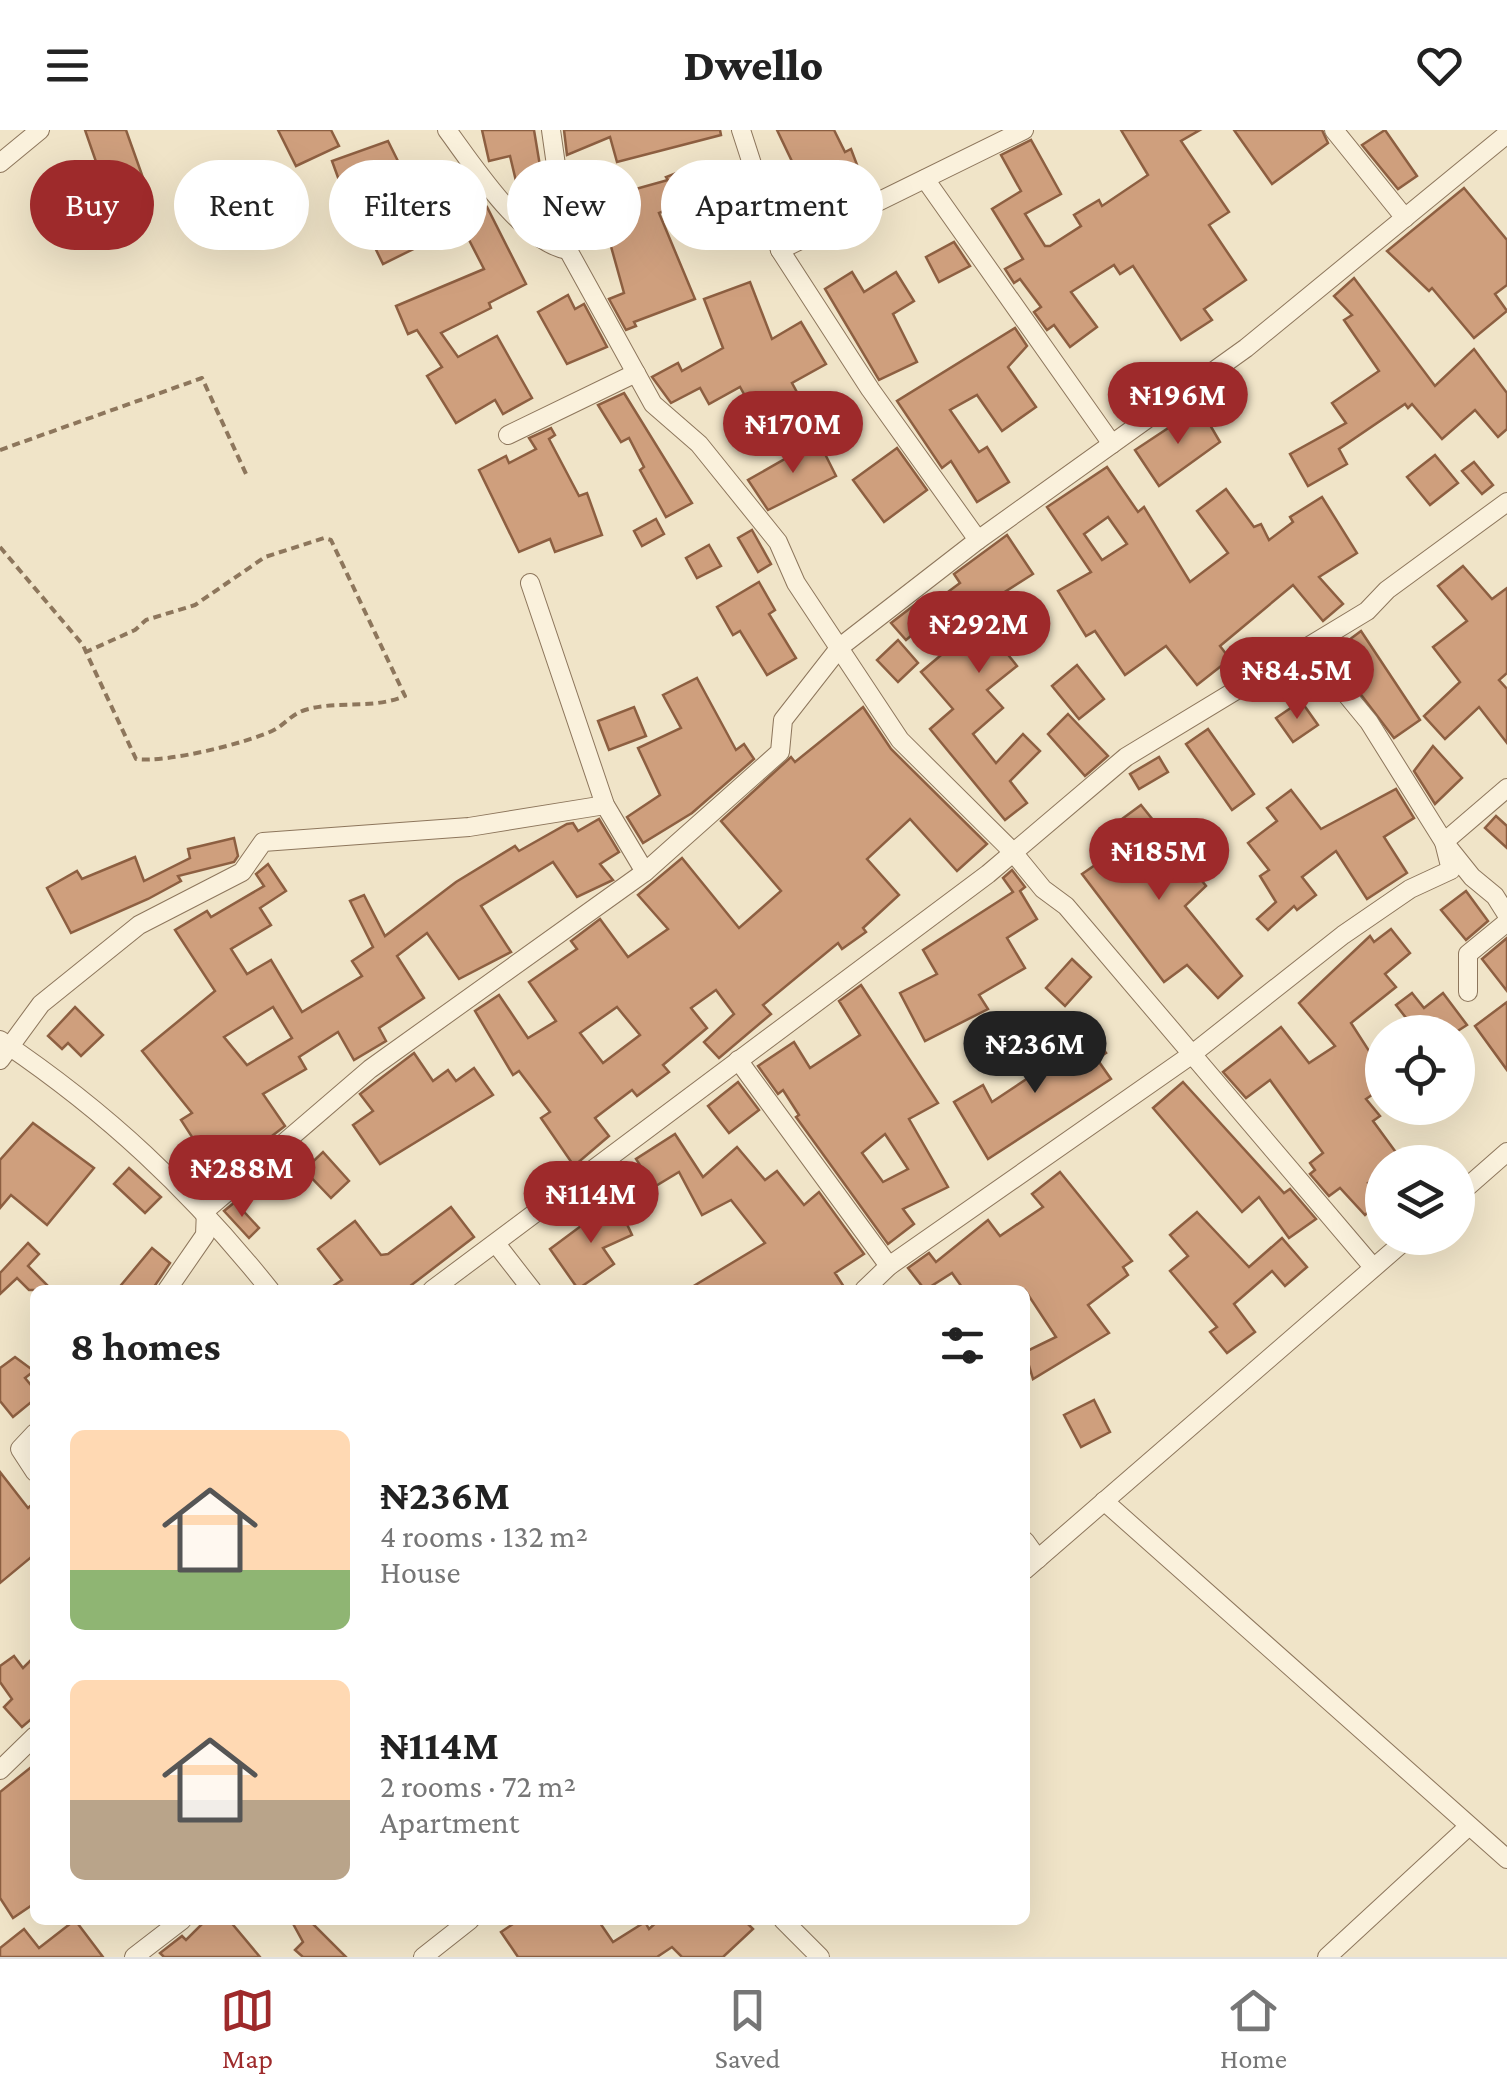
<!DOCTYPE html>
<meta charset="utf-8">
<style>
body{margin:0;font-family:"Crimson Pro",serif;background:#f6f6f6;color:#222;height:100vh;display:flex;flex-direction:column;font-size:38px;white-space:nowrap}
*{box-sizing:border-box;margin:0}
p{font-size:32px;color:#767676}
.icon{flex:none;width:55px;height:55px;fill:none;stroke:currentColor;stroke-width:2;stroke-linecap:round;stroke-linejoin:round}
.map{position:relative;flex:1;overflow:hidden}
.panel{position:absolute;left:30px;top:1155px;width:1000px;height:640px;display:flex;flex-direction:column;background:#fff;border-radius:15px;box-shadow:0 10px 40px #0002}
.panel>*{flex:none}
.top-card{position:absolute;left:30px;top:30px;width:1000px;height:90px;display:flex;gap:20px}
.tools{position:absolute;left:1365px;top:885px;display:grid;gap:20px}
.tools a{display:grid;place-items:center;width:110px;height:110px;border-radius:50%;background:#fff;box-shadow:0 10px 40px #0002;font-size:50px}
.price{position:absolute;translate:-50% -85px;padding:0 22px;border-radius:35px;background:#9e2a2b;color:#fff;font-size:32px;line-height:65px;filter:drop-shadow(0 2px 5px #0008)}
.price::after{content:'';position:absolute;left:50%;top:60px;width:30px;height:22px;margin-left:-15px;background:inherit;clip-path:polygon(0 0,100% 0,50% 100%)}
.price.selected{background:#222;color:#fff}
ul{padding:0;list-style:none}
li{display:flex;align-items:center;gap:30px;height:250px;padding:0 40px}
li span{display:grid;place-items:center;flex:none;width:280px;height:200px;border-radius:15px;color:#555}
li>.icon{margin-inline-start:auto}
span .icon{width:120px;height:120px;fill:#fffc;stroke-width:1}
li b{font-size:42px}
h2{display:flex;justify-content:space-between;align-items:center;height:120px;padding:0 40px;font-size:42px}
.tag{padding:0 35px;border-radius:45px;background:#fff;box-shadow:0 10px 40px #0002;font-size:35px;line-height:90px}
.tag.selected{background:#9e2a2b;color:#fff}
header{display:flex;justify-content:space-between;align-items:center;height:130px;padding:0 40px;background:#fff;font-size:45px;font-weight:800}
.dock{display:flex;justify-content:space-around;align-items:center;height:140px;border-top:2px solid #e0e0e0;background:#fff;font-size:28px;color:#767676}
.dock a{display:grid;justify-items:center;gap:5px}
.dock .selected{color:#9e2a2b}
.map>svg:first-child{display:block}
.building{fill:#cf9f7d;stroke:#8d5f41;stroke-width:2.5;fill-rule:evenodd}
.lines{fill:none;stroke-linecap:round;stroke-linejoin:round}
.street-casing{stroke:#8d765c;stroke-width:20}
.path{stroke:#8d765c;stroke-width:4;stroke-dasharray:8 5;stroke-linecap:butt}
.street{stroke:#faf1dc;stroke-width:18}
</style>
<header><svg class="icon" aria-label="menu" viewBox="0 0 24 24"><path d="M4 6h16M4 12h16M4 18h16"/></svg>Dwello<svg class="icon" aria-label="heart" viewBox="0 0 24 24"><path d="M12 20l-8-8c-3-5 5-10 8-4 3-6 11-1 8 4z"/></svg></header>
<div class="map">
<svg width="1507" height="1827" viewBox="0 0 1507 1827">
<rect width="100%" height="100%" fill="#f0e4c8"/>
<g class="building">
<polygon points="85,0 126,0 147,59 110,72"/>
<polygon points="278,0 331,0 339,16 296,36"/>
<polygon points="482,0 534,0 545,66 521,72 510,26 489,31"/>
<polygon points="564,0 720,0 721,5 617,32 610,7 567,25"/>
<polygon points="777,0 834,0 845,22 851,19 862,48 818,65 822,72 794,86 778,53 798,44"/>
<polygon points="1121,0 1200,0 1181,11 1229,82 1209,95 1246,150 1204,179 1212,190 1181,210 1133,136 1120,144 1114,135 1071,162 1097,197 1070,217 1054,195 1047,200 1034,182 1041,177 1020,149 1014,153 1005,139 1023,129 992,79 1021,61 1001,25 1031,10 1061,64 1025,84 1045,116 1050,116 1081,96 1074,85 1099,70 1102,76 1148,45"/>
<polygon points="1234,0 1322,0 1328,13 1272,54"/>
<polygon points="1385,0 1417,46 1398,59 1362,15"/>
<polygon points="388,11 436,108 383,134 362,91 355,94 332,31"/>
<polygon points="694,36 706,65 659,83 695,169 634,192 636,196 626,200 609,169 624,163 605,95 578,104 573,69 579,67 582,74 668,50 666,47"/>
<polygon points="460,44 487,77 526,154 489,173 491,178 441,203 458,227 497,206 532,268 503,284 495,270 456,293 427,246 442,237 417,200 408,204 396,176 484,139 466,104 470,102 438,62"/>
<polygon points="1464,58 1507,110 1507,155 1495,164 1507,181 1474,208 1432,158 1429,161 1387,121"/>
<polygon points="549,78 552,94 545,95 535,82"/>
<polygon points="954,112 970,136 939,152 926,127"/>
<polygon points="852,142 864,162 896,142 914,171 893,184 917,232 879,250 825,159"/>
<polygon points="1354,148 1435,256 1474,219 1507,263 1507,299 1498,307 1475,280 1442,309 1412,274 1408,278 1405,274 1339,319 1347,334 1308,356 1290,324 1346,293 1332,273 1379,241 1344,190 1352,185 1334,166"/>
<polygon points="750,152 772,209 801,192 826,234 792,253 799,266 758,289 740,257 709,274 700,258 671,273 652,247 678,233 682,241 723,218 704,169"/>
<polygon points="568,165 575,179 584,174 607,217 567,234 538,182"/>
<polygon points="1015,198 1027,216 1008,237 1036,277 1002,301 977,265 950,280 979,322 987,317 1009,352 977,372 951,331 942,338 897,271"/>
<polygon points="624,263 692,373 666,387 640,340 644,337 629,308 621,312 598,275"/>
<polygon points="1191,283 1195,288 1203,283 1220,312 1159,356 1135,320"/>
<polygon points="551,298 555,305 549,309 579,366 587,363 602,405 555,422 550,409 519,422 479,340 506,326 509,333 536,319 529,308"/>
<polygon points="818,310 836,346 768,380 748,350"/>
<polygon points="897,318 927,360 884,392 853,350"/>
<polygon points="1435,325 1458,353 1430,375 1407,347"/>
<polygon points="1474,332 1493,355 1482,364 1462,341"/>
<path d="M 1107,337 L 1138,382 L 1144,377 L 1190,452 L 1228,423 L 1197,381 L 1226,359 L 1254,397 L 1261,394 L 1269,410 L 1293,392 L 1290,387 L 1322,367 L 1357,423 L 1319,447 L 1343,474 L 1323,491 L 1293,455 L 1220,516 L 1230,529 L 1197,555 L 1166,516 L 1125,545 L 1095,501 L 1086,506 L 1058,461 L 1091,442 L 1047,377 ZM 1108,387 L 1127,414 L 1102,430 L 1084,404 Z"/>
<polygon points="656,389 664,404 642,416 634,401"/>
<polygon points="752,400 771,434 758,442 738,408"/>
<polygon points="1007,405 1033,444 956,493 969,514 990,502 1017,536 987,560 1003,578 973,604 996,633 1023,604 1040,621 1010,651 1027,673 1005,690 930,599 953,579 921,542 953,515 925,479 960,453 954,444"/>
<polygon points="709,415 721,436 697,448 686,428"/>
<polygon points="1463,436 1492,469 1507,458 1507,543 1499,550 1507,559 1507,613 1479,577 1445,609 1424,586 1460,552 1433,517 1467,491 1438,456"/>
<polygon points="759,452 775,480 769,484 796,528 767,545 740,501 733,505 717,477"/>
<polygon points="917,473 930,490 906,510 891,493"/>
<polygon points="1361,501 1420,590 1394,608 1330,524"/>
<polygon points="898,510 918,533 898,552 877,530"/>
<polygon points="1077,535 1104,569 1079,589 1052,556"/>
<polygon points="697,548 736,620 744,614 754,629 692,683 643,713 627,687 660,665 638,618 681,598 663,565"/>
<polygon points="1301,571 1318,595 1293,612 1276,588"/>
<polygon points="634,577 646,606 609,620 598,591"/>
<path d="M 863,577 L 891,619 L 987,714 L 957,741 L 910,689 L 867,729 L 899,765 L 863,798 L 866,802 L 842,819 L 838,813 L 763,875 L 771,884 L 719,928 L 704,912 L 734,884 L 716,860 L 691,878 L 707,898 L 663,935 L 669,942 L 637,966 L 632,960 L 595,988 L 609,1006 L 574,1036 L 541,988 L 550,982 L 519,941 L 513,945 L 475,881 L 499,865 L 528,908 L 556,891 L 529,852 L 577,819 L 571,811 L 600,789 L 628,827 L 668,799 L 638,765 L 682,728 L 739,798 L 781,761 L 721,691 L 791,627 L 795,632 ZM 617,877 L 640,905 L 603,933 L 580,903 Z"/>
<polygon points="1068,584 1108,626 1085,646 1048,604"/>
<polygon points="1208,599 1254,664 1232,680 1186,614"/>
<polygon points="1433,616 1462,648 1435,674 1414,641"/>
<polygon points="1159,627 1168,642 1139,659 1130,644"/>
<polygon points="1396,659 1414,688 1384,707 1407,743 1367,769 1336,721 1302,747 1316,765 1297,780 1294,776 1268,800 1257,789 1276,772 1260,746 1269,740 1248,713 1277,691 1267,678 1291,660 1321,699"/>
<polygon points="1141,675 1206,756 1185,776 1242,846 1218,868 1187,835 1164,852 1082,744 1124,715 1111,697"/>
<polygon points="1496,686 1507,696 1507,718 1485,698"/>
<path d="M 599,689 L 619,722 L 600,734 L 613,750 L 577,767 L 553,732 L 481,776 L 511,822 L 459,849 L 427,803 L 397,826 L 424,868 L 379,898 L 386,911 L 354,930 L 338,902 L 299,927 L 306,939 L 263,964 L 285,996 L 218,1047 L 181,990 L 192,983 L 142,921 L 215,861 L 175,800 L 207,781 L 211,787 L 264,756 L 256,744 L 268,734 L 286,761 L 260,778 L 271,795 L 231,819 L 247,844 L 271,830 L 302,882 L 362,846 L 352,831 L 373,817 L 350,771 L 364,765 L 385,806 L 456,752 L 515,716 L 519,721 L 567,694 L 573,693 L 578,701 ZM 273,877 L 292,908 L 247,935 L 224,907 Z"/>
<polygon points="234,708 238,726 234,732 178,746 181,751 148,769 71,803 47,758 77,741 82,749 135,727 144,751 190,728 188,719"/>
<polygon points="1012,740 1025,757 1020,761 1037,789 1007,808 1025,838 979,865 988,879 925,911 900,863 937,844 923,820 1013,762 1003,748"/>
<polygon points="1466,761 1488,791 1466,810 1441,780"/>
<polygon points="1391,799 1410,823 1385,844 1396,857 1351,893 1382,941 1382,958 1366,969 1380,986 1373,991 1403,1032 1382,1032 1382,1043 1368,1053 1382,1070 1365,1085 1340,1058 1329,1066 1310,1044 1315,1040 1310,1033 1323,1023 1270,950 1246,968 1223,942 1281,897 1309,933 1335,916 1299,873 1370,806 1374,812"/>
<polygon points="1507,808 1507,861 1482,829"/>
<polygon points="1072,829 1091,847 1065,876 1046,858"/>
<path d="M 861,855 L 938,973 L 909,989 L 948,1057 L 903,1079 L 914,1094 L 888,1114 L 796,987 L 799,985 L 783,960 L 778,964 L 758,936 L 794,912 L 810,938 L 860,905 L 839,871 ZM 885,1004 L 908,1039 L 883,1052 L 862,1023 Z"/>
<polygon points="1412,863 1424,878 1443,863 1467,895 1456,902 1417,902 1396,875"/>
<polygon points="1507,872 1507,940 1475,896"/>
<polygon points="75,877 103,905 81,926 68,913 62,919 48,906"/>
<polygon points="1079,902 1088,915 1096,909 1106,923 1097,929 1111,949 988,1029 954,972 983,955 992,972 1046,936 1041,929"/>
<polygon points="414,923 433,951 448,940 456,951 474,938 493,965 380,1034 353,995 373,981 360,964"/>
<polygon points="738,952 759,980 729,1003 708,976"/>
<polygon points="1183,952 1284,1063 1290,1059 1316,1089 1289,1108 1259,1067 1242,1082 1153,978"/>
<polygon points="33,993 94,1038 47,1095 11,1065 0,1078 0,1030"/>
<polygon points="675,1004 703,1047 737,1017 765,1050 777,1041 804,1075 819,1062 864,1124 835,1143 846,1160 687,1160 765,1113 731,1070 702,1085 679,1042 654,1057 636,1029"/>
<polygon points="323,1022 349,1051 331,1068 304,1040"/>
<polygon points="129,1038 161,1067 145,1083 114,1054"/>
<polygon points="1060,1042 1132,1131 1123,1137 1128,1145 1088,1175 1109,1203 1033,1249 1025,1222 1056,1207 1025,1160 964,1160 952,1143 925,1160 908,1138 929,1123 936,1132 988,1090 1000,1106 1043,1077 1032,1064"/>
<polygon points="235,1072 259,1098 249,1108 224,1081"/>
<polygon points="618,1075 632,1105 603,1118 614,1134 578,1159 550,1119 597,1084"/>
<polygon points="451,1077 474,1107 405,1160 327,1160 342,1150 318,1119 355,1091 381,1125 388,1124"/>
<polygon points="1197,1082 1249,1137 1282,1108 1307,1137 1285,1156 1272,1141 1234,1174 1255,1202 1227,1223 1210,1202 1217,1197 1170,1141 1188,1126 1170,1105"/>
<polygon points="28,1113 39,1124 28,1136 52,1160 29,1160 17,1148 0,1164 0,1143"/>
<polygon points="152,1118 170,1133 156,1154 151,1160 117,1160"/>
<polygon points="15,1227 34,1241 25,1248 35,1260 35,1269 13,1287 0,1271 0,1238"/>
<polygon points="1094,1270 1110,1302 1081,1317 1064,1285"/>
<polygon points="0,1342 28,1378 35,1372 35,1424 0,1453"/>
<polygon points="14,1526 23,1538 35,1526 35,1586 22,1597 4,1577 12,1569 0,1552 0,1536"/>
<polygon points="35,1634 35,1773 13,1788 0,1768 0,1662"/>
<polygon points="75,1790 103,1827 0,1827 0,1818 24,1799 39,1818"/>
<polygon points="206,1790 229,1790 260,1827 164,1827 160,1823 182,1806 186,1810"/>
<polygon points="291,1790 309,1790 346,1827 303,1827 295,1820 303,1812"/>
<polygon points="519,1790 598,1790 613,1812 645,1792 649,1799 659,1790 744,1790 753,1799 723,1827 682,1827 672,1817 657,1827 518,1827 501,1802"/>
</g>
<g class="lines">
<defs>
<g id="street">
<path d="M 447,0 C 473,35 523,113 568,120"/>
<polyline points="551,0 568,120 653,274 699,314 778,412 796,453 900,610 1012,721 1043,759 1066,776 1373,1137"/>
<polyline points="741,0 780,120 870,259 978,410"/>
<polyline points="1334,0 1405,88"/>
<polyline points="0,33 40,0"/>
<polyline points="925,49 1112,314"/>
<polyline points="780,120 1024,0"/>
<polyline points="508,305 636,243"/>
<polyline points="530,453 605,675 645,742"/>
<polyline points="1309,519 1369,592 1444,712 1472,747 1495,766 1507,785"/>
<polyline points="1468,862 1468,824 1507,792"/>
<path d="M 0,910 C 107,982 190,1060 270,1160"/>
<polyline points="0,930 41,874 139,795 242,742 263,712 469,697 605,675"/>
<polyline points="738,930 889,1136"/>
<polyline points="1458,1065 1507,1022"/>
<polyline points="497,1115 532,1160"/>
<polyline points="167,1160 205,1105 206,1080 370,939 645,742 780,622 783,590 840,517 978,410 1246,218 1507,4"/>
<polyline points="432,1160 988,744 1126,627 1367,481 1387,460 1507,372"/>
<polyline points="864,1160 889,1136 1191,925 1343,805 1410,759 1451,740 1444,712 1507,658"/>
<polyline points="35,1303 20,1319 35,1342"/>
<polyline points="1104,1371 1507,1729"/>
<polyline points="1025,1411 1038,1429"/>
<polyline points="1025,1440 1408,1108"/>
<polyline points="0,1640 35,1606"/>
<polyline points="783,1790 820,1827"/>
<polyline points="134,1827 182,1790"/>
<polyline points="423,1827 470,1790"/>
<polyline points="1327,1827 1469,1696"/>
</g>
</defs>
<use href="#street" class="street-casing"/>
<g class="path">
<polyline points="0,320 202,248 246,344"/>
<path d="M 0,417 L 83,515 L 86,522 L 136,629 C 166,633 243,614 272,601 C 285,595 291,584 305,580 C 338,570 371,580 405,566 L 331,410 L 324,408 L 265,427 L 195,475 L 146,490 L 135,500 L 86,522"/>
</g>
<use href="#street" class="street"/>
</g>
</svg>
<div class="tools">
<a><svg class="icon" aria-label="locate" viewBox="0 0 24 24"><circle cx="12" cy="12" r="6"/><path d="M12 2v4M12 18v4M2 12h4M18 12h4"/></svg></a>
<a><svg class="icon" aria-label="layers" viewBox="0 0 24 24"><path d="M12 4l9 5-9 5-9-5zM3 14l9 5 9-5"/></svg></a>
</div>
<b class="price" style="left:1178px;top:317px">₦196M</b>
<b class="price" style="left:793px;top:346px">₦170M</b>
<b class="price" style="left:979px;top:546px">₦292M</b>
<b class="price" style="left:1297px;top:592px">₦84.5M</b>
<b class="price" style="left:1159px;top:773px">₦185M</b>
<b class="price selected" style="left:1035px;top:966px">₦236M</b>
<b class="price" style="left:242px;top:1090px">₦288M</b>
<b class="price" style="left:591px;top:1116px">₦114M</b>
<div class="top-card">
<a class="tag selected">Buy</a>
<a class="tag">Rent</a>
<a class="tag">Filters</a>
<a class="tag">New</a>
<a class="tag">Apartment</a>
</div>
<section class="panel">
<h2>8 homes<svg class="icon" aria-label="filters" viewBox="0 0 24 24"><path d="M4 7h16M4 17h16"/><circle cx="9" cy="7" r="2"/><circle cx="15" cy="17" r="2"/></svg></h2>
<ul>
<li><span style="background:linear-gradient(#ffd9b3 70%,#8fb573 0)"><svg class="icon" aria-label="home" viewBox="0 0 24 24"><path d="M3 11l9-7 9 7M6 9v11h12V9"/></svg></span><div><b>₦236M</b><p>4 rooms · 132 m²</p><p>House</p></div></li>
<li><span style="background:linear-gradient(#ffd9b3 60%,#b9a48a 0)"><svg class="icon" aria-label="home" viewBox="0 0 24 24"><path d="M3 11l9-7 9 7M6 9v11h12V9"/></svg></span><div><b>₦114M</b><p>2 rooms · 72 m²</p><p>Apartment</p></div></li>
</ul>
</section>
</div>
<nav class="dock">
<a class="selected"><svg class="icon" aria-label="map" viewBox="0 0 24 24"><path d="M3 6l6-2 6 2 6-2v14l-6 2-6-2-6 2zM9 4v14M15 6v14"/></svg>Map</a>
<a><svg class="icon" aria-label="saved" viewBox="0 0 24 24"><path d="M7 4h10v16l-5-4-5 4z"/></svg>Saved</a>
<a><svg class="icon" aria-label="home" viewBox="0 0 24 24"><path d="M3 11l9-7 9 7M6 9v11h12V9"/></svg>Home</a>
</nav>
